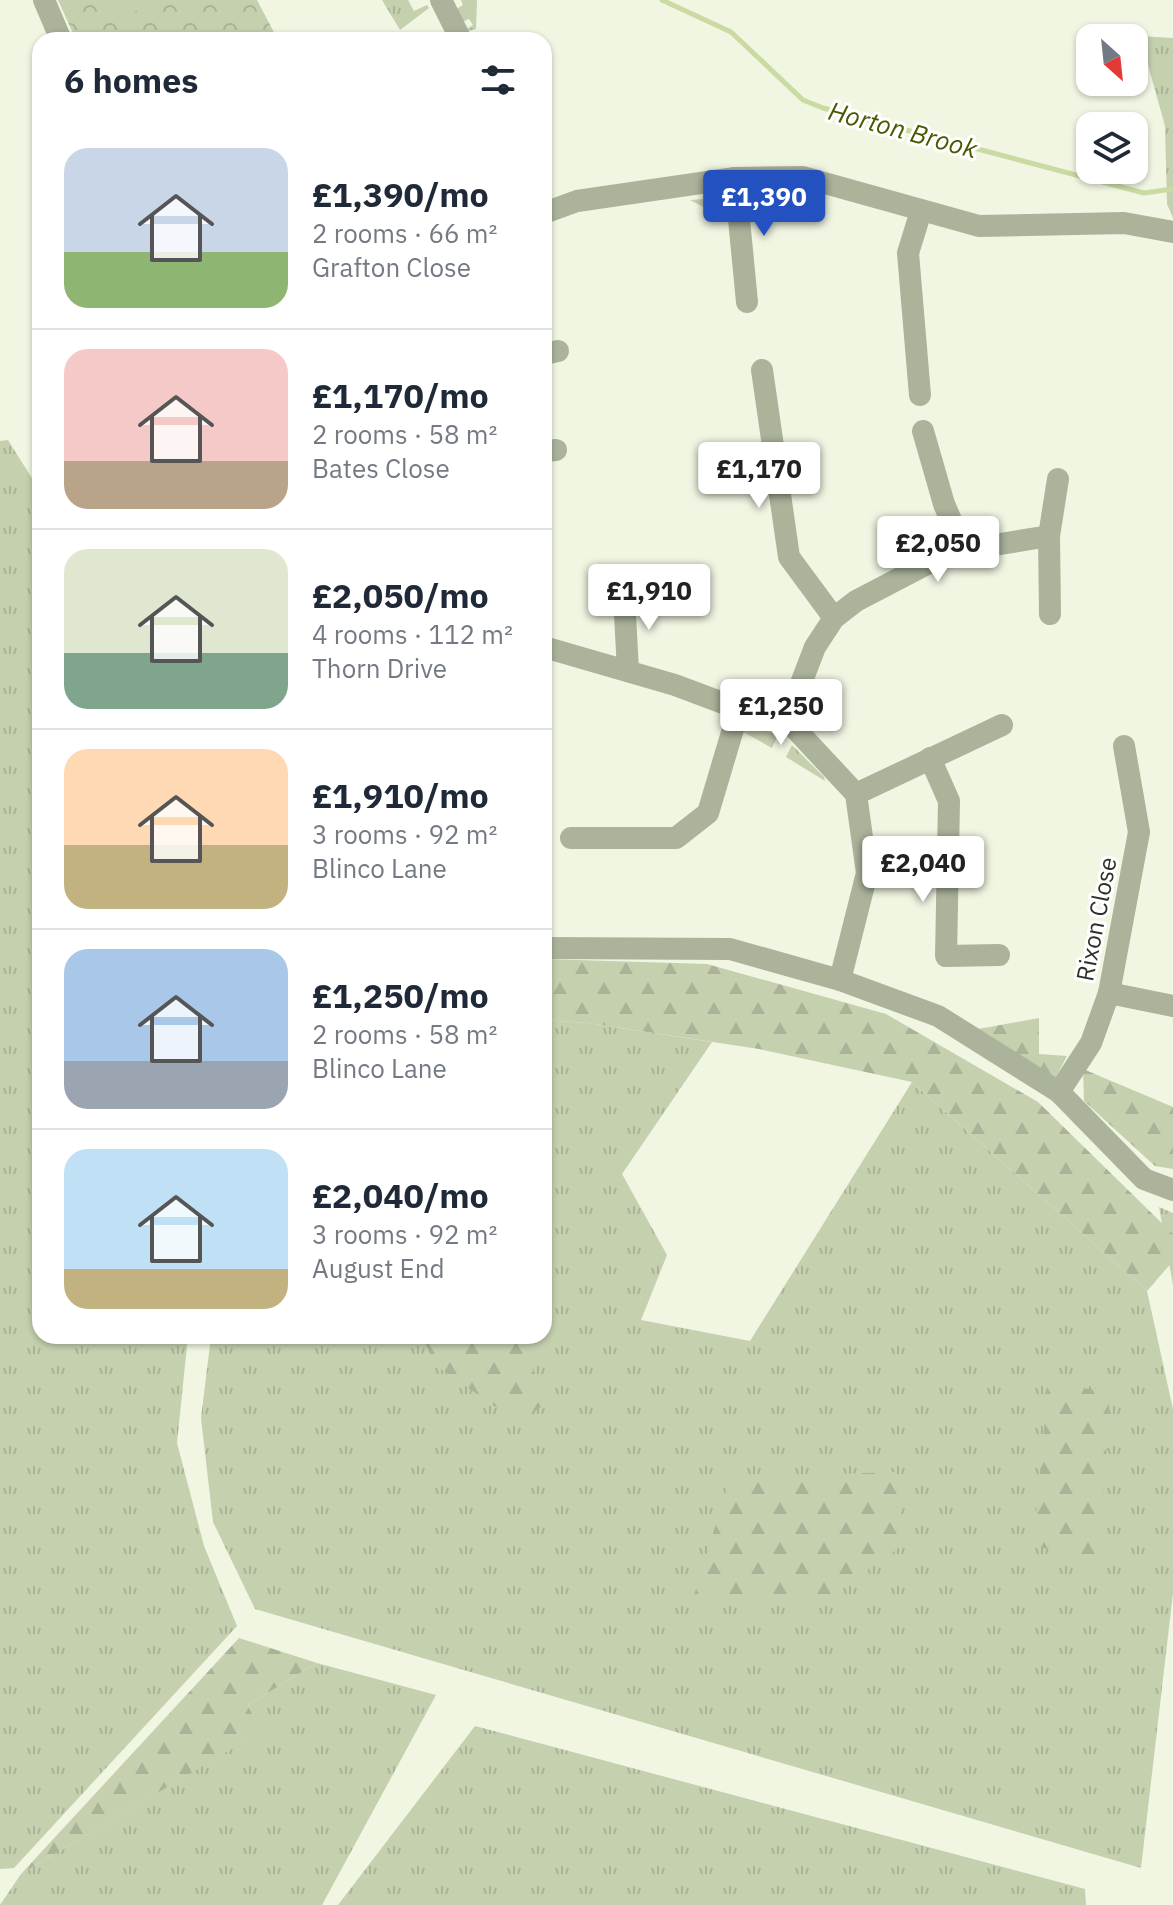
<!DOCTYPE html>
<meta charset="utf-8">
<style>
body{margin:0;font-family:"IBM Plex Sans",sans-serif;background:#f2f2f3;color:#1f2937;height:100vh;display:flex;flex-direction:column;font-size:30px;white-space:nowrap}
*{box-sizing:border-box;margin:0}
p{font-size:26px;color:#747a83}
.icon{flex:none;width:44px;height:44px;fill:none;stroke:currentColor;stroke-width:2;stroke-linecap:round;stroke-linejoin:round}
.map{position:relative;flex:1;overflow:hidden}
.drawer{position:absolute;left:32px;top:32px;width:520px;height:1312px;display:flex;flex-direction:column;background:#fff;border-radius:24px;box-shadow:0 2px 6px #0004}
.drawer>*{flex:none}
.needle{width:52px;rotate:153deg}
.buttons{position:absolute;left:1076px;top:24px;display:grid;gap:16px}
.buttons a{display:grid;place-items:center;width:72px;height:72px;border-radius:16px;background:#fff;box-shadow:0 2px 6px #0004;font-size:40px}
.price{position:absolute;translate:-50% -68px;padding:0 18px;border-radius:8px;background:#fff;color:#222;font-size:26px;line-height:52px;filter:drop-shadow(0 2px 4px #0008)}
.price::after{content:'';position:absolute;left:50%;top:48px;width:24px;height:18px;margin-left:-12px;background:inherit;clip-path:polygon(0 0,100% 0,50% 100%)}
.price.current{background:#2352c0;color:#fff}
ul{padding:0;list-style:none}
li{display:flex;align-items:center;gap:24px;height:200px;padding:0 32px}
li+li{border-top:2px solid #e0e1e3}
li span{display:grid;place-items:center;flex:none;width:224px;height:160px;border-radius:24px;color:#555}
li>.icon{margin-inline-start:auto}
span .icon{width:96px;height:96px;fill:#fffc;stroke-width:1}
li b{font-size:34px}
h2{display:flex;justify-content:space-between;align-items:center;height:96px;padding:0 32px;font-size:34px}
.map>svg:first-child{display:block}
.grass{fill:url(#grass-tufts)}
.forest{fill:url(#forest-firs)}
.park{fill:url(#park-crowns)}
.pitch{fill:#c5d0af}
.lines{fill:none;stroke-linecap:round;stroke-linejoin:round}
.stream{stroke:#c9daa2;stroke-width:5}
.minor{stroke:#abb39b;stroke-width:22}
.labels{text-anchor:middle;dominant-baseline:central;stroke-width:6;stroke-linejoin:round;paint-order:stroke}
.street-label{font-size:24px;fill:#2e3129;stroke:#fff}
.water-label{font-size:26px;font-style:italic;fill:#485900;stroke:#fff}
</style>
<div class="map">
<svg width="1173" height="1905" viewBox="0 0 1173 1905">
<defs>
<pattern id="grass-tufts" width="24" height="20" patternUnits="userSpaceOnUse" patternTransform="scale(2)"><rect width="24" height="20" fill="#c5d0af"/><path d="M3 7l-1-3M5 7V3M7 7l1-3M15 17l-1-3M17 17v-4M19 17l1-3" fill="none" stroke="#aab397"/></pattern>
<pattern id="forest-firs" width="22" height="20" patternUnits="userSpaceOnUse" patternTransform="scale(2)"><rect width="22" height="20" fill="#c5d0af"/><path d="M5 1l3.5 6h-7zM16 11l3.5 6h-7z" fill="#aab397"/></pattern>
<pattern id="park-crowns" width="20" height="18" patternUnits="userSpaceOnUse" patternTransform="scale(2)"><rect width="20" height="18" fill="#c5d0af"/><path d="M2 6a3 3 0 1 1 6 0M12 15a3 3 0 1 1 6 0" fill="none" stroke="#aab397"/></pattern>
</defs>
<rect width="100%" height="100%" fill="#f0f6e2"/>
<g class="grass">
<polygon points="382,0 408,0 414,11 427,5 429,8 400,30"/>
<polygon points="461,0 477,0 476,29 460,33 473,25 469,19 456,25 450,13 463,5"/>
<polygon points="1140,36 1173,38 1173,218 1167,204 1165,126"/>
<polygon points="757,196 783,196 743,220 744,199"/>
<polygon points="719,198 725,206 726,217 722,217 690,200"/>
<polygon points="8,440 40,491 40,1336 188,1336 177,1443 204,1546 237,1626 14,1868 0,1869 0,441"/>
<polygon points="747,724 778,735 772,748 738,729"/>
<polygon points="792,745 824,777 825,781 786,757"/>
<polygon points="544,1020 588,1023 712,1042 622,1174 667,1255 641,1320 750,1341 912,1082 1147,1291 1173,1409 1173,1593 1141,1868 255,1609 213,1522 201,1418 211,1336 544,1336"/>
<polygon points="1159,1207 1173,1213 1173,1285"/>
<polygon points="317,1663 436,1695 322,1905 0,1905 21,1874 259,1732 248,1705"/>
<polygon points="475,1726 1085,1889 1086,1905 338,1905"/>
</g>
<g class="forest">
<polygon points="544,959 707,964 886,1014 1038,1102 1173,1234 1173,1261 1147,1291 912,1082 759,1049 588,1023 544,1020"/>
<path d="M 1039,1018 L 1039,1054 L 1067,1056 L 1056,1077 C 1028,1064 1005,1044 978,1029 Z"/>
<polygon points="1083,1069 1173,1107 1173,1169 1155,1166 1084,1101"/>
<polygon points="422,1336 516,1336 549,1401 519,1423 435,1365"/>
<polygon points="1048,1388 1110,1389 1100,1559 1033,1546"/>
<polygon points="896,1472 904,1544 830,1596 694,1595 730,1478"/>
<polygon points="239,1638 317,1663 248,1705 260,1732 21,1874"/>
</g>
<polygon class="park" points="58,0 257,0 278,40 76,40"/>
<polygon class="pitch" points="107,0 155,0 118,21"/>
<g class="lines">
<polyline class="stream" points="662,0 731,32 803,100 823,108 1144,193 1173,189"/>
<g class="minor">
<polyline points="44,0 61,40"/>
<polyline points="441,0 461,40"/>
<polyline points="735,178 747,302"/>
<polyline points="544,213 577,201 735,178 803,177 979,226 1124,223 1173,232"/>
<polyline points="544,354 558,351"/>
<polyline points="762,370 789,557 834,618"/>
<polyline points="920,395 908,253 921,211"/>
<polyline points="923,431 944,504 964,550"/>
<polyline points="544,451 556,450"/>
<polyline points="1049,536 1050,614"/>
<polyline points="624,595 628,671"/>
<polyline points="544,647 675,685 739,709 787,720 856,794 867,873 840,980"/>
<polyline points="787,720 815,647 834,618 856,601 925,565 964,550 1049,536 1058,479"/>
<polyline points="930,758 949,801 946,956 999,955"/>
<polyline points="856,794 1002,725"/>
<polyline points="571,838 676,838 708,813 739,709"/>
<polyline points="544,948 730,949 840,980 938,1016 1059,1092 1144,1179 1173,1190"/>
<polyline points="1109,993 1173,1006"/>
<polyline points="1059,1092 1091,1043 1109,993 1139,832 1124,746"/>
</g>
</g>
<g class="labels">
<g class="street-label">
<text transform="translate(1096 919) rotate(-79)">Rixon Close</text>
</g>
<g class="water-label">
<text transform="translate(903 129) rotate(15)">Horton Brook</text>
</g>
</g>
</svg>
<div class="buttons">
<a><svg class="needle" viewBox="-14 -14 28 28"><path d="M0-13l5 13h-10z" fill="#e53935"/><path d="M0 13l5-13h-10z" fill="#747a83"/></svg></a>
<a><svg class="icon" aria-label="layers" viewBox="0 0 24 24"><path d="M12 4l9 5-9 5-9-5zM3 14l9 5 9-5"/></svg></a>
</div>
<b class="price current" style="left:764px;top:238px">£1,390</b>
<b class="price" style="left:759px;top:510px">£1,170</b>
<b class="price" style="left:938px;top:584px">£2,050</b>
<b class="price" style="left:649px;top:632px">£1,910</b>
<b class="price" style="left:781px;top:747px">£1,250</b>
<b class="price" style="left:923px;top:904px">£2,040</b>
<section class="drawer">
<h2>6 homes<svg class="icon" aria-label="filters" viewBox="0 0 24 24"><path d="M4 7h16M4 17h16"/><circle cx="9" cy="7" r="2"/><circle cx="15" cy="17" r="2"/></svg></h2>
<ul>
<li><span style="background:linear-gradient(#c9d6e8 65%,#8fb573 0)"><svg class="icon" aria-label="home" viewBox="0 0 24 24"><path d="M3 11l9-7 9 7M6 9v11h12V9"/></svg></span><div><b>£1,390/mo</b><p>2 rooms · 66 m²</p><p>Grafton Close</p></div></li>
<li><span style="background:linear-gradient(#f6c9c9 70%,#b9a48a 0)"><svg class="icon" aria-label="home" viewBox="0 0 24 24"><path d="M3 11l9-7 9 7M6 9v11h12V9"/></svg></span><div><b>£1,170/mo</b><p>2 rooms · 58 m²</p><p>Bates Close</p></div></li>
<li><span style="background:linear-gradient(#dfe7d0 65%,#7fa58c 0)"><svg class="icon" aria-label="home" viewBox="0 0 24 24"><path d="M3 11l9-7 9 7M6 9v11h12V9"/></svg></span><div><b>£2,050/mo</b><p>4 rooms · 112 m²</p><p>Thorn Drive</p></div></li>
<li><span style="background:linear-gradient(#ffd9b3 60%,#c2b280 0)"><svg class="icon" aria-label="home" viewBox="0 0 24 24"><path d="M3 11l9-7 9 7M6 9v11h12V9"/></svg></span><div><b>£1,910/mo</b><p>3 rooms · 92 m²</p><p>Blinco Lane</p></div></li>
<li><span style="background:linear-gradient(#a9c7e8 70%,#9aa5b1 0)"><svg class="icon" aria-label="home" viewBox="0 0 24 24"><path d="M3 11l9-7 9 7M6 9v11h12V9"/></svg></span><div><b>£1,250/mo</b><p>2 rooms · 58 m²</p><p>Blinco Lane</p></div></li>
<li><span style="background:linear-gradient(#bfe0f5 75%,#c2b280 0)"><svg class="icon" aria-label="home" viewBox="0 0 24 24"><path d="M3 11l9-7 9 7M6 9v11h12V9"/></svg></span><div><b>£2,040/mo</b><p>3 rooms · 92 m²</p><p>August End</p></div></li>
</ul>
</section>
</div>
